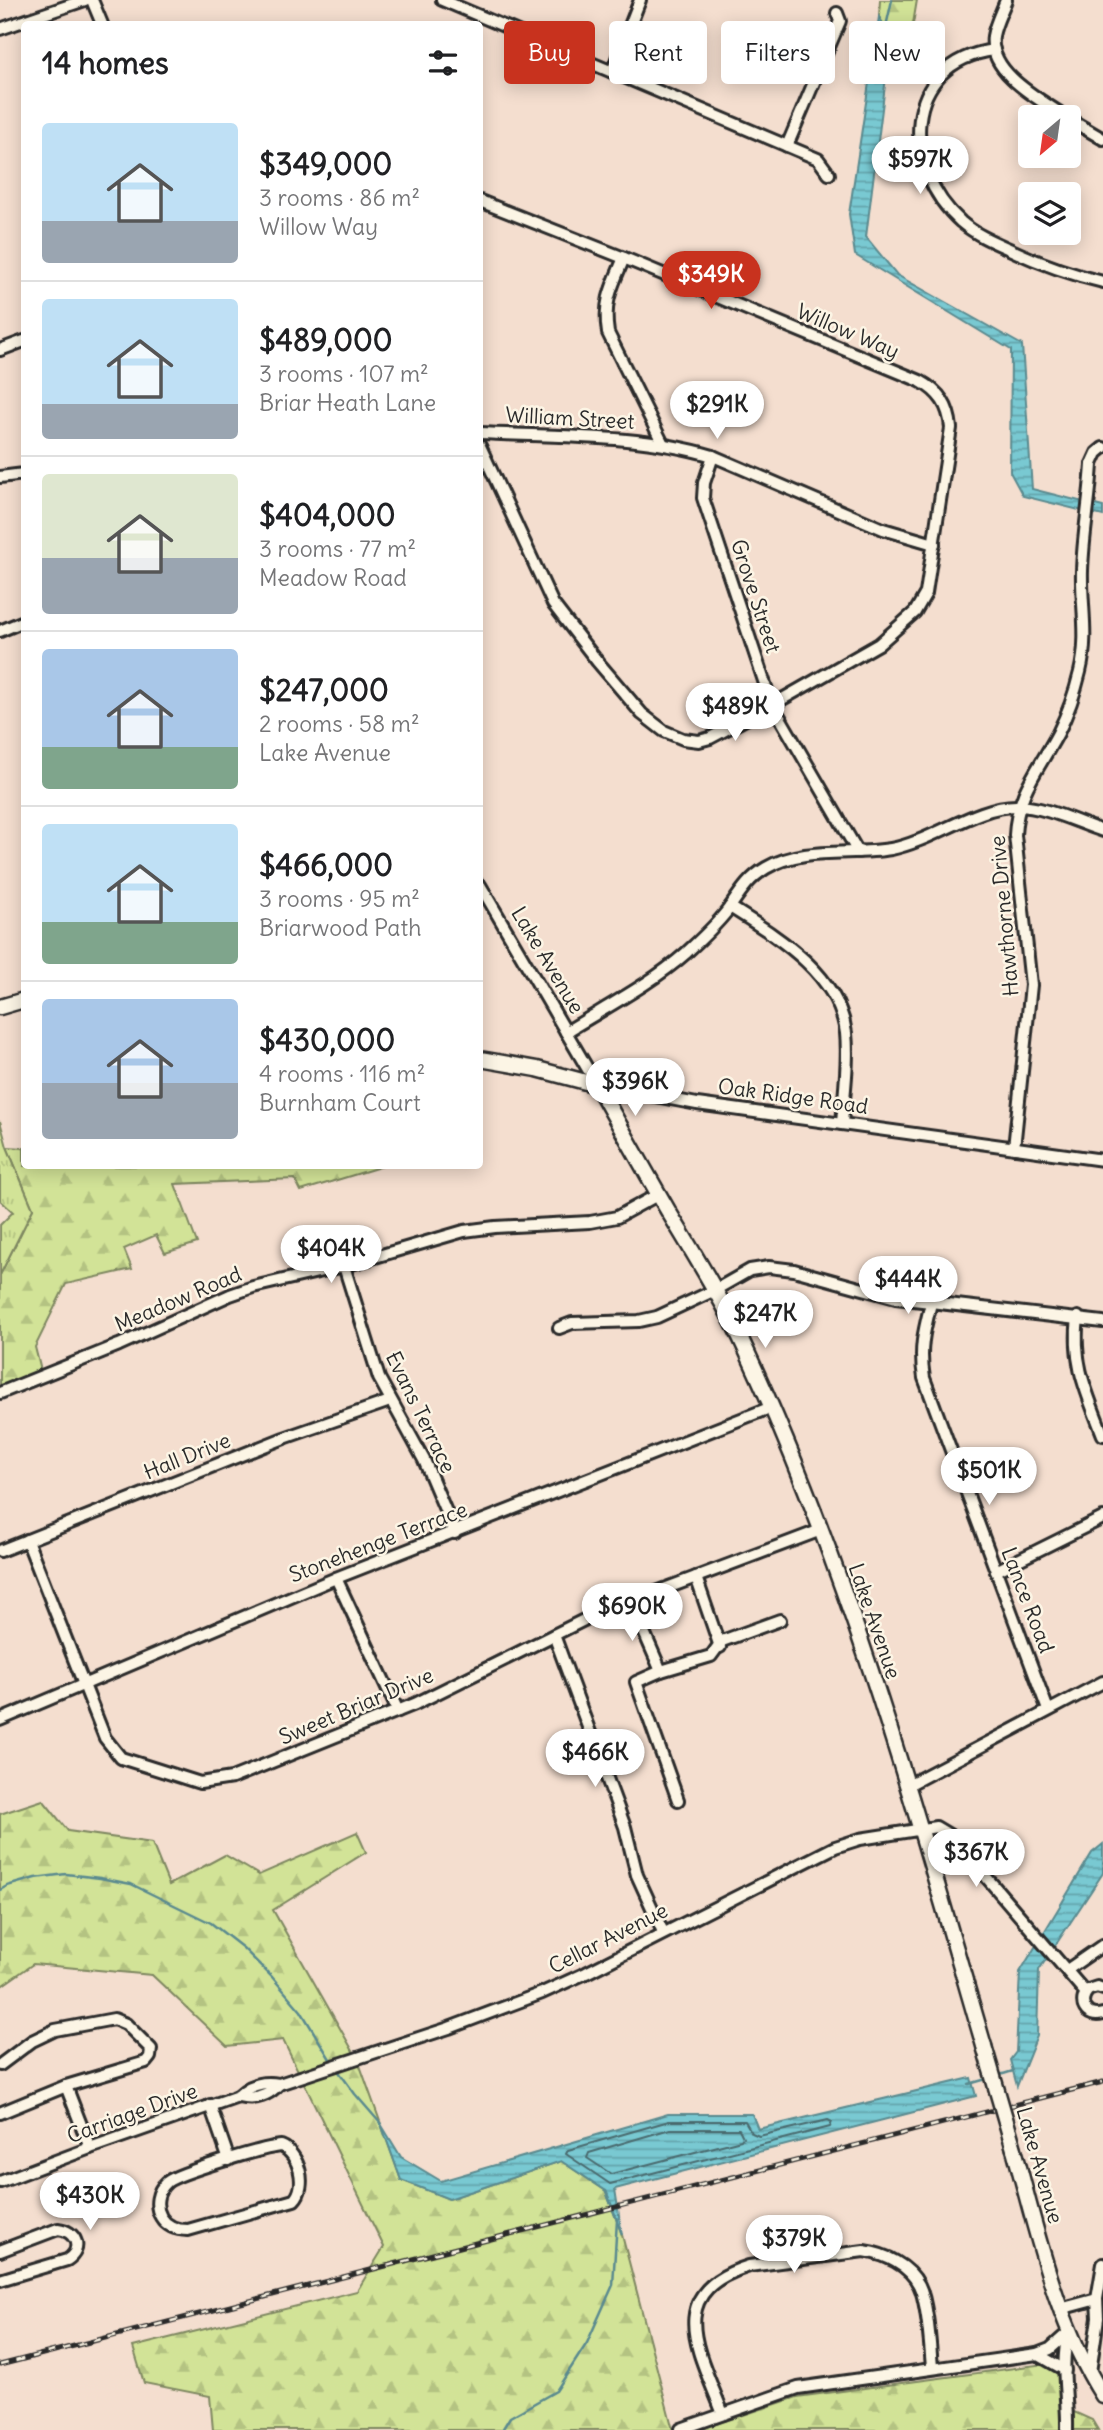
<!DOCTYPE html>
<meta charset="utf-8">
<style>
body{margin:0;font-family:Delius,sans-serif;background:#f2f2f2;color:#202124;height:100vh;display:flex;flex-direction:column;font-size:26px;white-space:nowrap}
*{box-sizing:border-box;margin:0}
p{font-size:23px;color:#757577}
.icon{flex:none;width:38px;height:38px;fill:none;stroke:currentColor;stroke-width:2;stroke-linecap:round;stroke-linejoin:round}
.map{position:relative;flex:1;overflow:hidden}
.panel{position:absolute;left:21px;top:21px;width:462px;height:1148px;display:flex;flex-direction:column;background:#fff;border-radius:7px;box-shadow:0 4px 18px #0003}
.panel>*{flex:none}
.top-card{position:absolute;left:504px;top:21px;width:494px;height:63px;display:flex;gap:14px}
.needle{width:46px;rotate:209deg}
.controls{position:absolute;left:1018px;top:105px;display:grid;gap:14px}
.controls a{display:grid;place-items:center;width:63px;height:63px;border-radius:7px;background:#fff;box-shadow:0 4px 18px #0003;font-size:35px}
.price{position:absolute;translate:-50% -60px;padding:0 16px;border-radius:24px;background:#fff;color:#222;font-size:23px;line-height:46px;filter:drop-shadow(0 2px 4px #0008)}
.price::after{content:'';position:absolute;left:50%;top:42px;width:21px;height:16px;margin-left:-10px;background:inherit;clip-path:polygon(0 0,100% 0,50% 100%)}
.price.active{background:#c8321e;color:#fff}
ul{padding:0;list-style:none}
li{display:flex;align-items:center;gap:21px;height:175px;padding:0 21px}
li+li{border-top:2px solid #e0e0e0}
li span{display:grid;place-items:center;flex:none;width:196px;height:140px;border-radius:7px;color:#555}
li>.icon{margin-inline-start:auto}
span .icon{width:84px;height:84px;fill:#fffc;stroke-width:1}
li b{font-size:30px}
h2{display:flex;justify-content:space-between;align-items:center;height:84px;padding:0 21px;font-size:30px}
.pill{padding:0 24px;border-radius:7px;background:#fff;box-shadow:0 4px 18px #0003;font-size:24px;line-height:63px}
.pill.active{background:#c8321e;color:#fff}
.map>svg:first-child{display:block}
.forest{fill:url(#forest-firs);stroke:#7e8761;stroke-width:2}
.park{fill:url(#park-tufts);stroke:#7e8761;stroke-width:2}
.water{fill:url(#water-rules);stroke:#5a8a8f;stroke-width:2}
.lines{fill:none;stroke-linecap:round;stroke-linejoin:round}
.shore{stroke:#4a6a6e;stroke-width:2}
.stream{stroke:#5a8a8f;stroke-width:2.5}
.minor-casing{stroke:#2b2b2b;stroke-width:16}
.major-casing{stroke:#2b2b2b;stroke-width:19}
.minor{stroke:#fcf5e5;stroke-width:10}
.major{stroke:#fcf5e5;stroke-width:14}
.rail-casing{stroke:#2b2b2b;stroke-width:5}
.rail{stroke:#fcf5e5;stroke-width:2.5;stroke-dasharray:8;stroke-linecap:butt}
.major-bridge-casing{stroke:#2b2b2b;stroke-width:19;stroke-linecap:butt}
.major-bridge{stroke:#fcf5e5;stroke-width:14}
.labels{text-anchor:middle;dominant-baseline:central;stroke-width:5;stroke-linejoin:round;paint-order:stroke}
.street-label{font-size:21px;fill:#2b2b2b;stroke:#fcf5e5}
</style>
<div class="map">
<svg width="1103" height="2430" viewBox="0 0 1103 2430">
<defs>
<pattern id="forest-firs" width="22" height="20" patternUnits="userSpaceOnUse" patternTransform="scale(1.75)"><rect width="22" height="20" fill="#d2e397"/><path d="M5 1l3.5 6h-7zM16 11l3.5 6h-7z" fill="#b4c382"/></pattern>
<pattern id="park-tufts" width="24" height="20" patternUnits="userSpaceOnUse" patternTransform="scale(1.75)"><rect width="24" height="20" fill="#d2e397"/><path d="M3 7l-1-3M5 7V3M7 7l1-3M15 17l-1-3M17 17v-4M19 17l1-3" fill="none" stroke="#b4c382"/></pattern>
<pattern id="water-rules" width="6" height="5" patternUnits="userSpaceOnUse" patternTransform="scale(1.75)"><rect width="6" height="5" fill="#79c9d2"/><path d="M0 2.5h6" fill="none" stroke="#63a3ab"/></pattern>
</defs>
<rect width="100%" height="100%" fill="#f4decf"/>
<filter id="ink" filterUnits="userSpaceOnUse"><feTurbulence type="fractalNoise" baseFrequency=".0143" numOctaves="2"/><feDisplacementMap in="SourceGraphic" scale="14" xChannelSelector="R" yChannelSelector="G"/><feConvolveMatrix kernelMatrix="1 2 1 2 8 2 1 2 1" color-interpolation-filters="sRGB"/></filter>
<g filter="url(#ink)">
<g class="forest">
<polygon points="880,0 917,0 911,36 891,37 879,17"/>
<polygon points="7,1147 24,1148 24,1166 383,1166 301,1191 295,1179 175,1184 197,1243 165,1253 156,1235 124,1249 132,1269 66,1284 35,1347 42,1375 0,1392 0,1275 33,1209"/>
<polygon points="43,1800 68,1831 152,1843 169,1885 225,1855 259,1875 357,1832 366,1852 273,1910 358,2060 401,2180 449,2199 561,2161 606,2191 622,2235 673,2430 213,2430 210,2396 144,2383 133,2347 357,2291 384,2247 283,2040 227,2046 152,1975 33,1964 0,1987 0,1814"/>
<polygon points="1044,2364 1058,2373 1063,2407 1092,2420 1098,2430 698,2430 797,2397"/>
</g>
<polygon class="park" points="0,1121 7,1147 33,1209 0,1275 0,1225 13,1212 0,1200"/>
<g class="water">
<polygon points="879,17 891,37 866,237 897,275 1022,345 1032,489 1103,507 1103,516 1023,496 1010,472 1011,350 855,255 849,214"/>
<polygon points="1103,1844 1103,1873 1039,1970 1037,2036 1017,2086 1010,2060 1016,2052 1020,1972 1092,1853"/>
<polygon points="971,2078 976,2096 615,2189 622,2235 606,2191 561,2161 449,2199 401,2180 381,2124 401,2157 441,2181 668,2114 752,2114 758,2129"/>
</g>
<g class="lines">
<g class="shore">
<polygon points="828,2120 832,2122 830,2127 610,2184 566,2154 568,2150 669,2121 745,2121 752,2133 759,2136"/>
<polygon points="670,2129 739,2129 743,2137 741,2140 611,2174 587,2158 589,2153"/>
</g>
<g class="stream">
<polyline points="885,31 892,0"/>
<polyline points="0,1890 7,1886 35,1878 66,1874 100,1878 131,1884 211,1923 243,1948 272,1977 301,2011 333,2064"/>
<polyline points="337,2069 355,2094 381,2124"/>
<polyline points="1000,2075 1013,2071"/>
<polyline points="969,2084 990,2078"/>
<polyline points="502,2430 510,2417 556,2391 587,2343 613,2285 617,2220 606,2191"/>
</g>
<defs>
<g id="minor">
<polyline points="92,0 102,24"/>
<polyline points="442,0 818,159 829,174"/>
<path d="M 1006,0 C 1002,11 995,24 993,36 C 988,73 1041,100 1066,117"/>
<polyline points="0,29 85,0"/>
<path d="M 994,50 C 900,63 901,168 961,222 C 975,234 991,241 1007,248 C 1039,263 1069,274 1103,282"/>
<polyline points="612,72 640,0"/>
<polyline points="1069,119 1103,139"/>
<polyline points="787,146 840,21 837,13"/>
<path d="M 480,201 L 624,258 L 920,381 C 940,392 949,406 951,428 L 926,593 L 915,612 L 879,644 L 772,705 L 710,738 L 699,741 L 683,739 L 664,731 L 642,714 L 597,661 L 553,604 L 480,446"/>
<path d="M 624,258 C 612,286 603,302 608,333 L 663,444"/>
<polyline points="0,350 24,341"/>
<path d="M 480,433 C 557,437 639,434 713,456 L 883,529 L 934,544"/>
<polyline points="713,456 704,483 703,498 771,702 858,852"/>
<polyline points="0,477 24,474"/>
<polyline points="0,631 24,621"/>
<polyline points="480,885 597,1085 697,1104 1103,1160"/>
<path d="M 730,907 C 777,937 838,972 846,1033 C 849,1062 844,1094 842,1124"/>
<path d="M 566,1032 C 606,1007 651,984 686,953 C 701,939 718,924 730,907 C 741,891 749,878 766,868 C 803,846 850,856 891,849 C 933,841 976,806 1016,806 C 1045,806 1076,822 1103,831"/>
<path d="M 1014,1148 L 1031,985 L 1015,835 C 1017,792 1039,769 1058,733 C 1068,713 1075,693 1080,672 C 1089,636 1081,606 1082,571 C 1083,535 1090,500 1092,464 L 1097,453 L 1103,448"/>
<polyline points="344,1266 379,1378 424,1460 455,1533"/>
<path d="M 931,1303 C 924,1331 919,1349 924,1378 L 1048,1710"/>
<path d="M 1078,1317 C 1072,1364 1087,1393 1103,1435"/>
<polyline points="559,1328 572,1323 639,1321 657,1317 715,1290 750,1270 769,1267 794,1270 896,1298 1103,1322"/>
<polyline points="0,1393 119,1345 230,1295 253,1287 344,1266 464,1231 495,1227 590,1222 617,1217 659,1194"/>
<polyline points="27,1540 105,1738 121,1758 200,1783 232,1778 415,1704 590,1617 821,1530"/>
<polyline points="0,1551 284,1438 390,1401"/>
<polyline points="996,1571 1103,1518"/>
<polyline points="696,1577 720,1647"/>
<polyline points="336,1578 398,1711"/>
<polyline points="631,1602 661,1671"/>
<polyline points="554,1635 625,1827 637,1875 663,1932"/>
<polyline points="0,1720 336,1578 772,1407"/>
<polyline points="908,1785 1103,1682"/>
<polyline points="678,1800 636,1682 661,1671 711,1656 722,1641 780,1620"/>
<polyline points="1067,1970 1103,1945"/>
<path d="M 1103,1989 L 1097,1987 L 1088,1990 C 1077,2003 1086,2019 1103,2014"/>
<polyline points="0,2065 32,2041 55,2030 114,2019 126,2024 151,2049 150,2057 146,2062 66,2086 0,2113"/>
<polyline points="66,2086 90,2148"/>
<path d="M 238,2096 C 254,2100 268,2096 279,2084 L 449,2028 L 542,1993 L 586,1973 L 835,1847 L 860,1839 L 936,1827 L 951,1836 L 1085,1992"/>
<polyline points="210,2105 229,2160"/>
<path d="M 281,2146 C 299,2153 308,2186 294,2200 L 188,2230 C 177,2230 167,2227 161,2217 C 154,2205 157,2191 167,2182 C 178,2173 266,2147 281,2146 Z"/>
<path d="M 0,2182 L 90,2148 L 238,2096 C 250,2084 263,2081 279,2084"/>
<path d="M 0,2251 L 58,2229 C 76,2231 84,2249 67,2260 L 0,2280"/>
<polyline points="1060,2309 1097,2299"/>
<polyline points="1037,2354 1065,2370"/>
<polyline points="1090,2372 1098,2318 1097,2299 1103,2264"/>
<path d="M 723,2414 C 700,2353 661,2293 749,2266 L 864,2251 C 885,2254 909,2265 919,2285 C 928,2303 930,2346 932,2367"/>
<polyline points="681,2429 798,2388 1037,2354 1050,2349 1069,2332"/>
<path d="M 1067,2430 C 1068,2398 1060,2366 1068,2335"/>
</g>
<g id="major">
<polyline points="0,1007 24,1000"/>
<path d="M 480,1059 L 537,1069 L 597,1085 C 621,1128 645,1171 670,1214 C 697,1259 725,1304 747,1352 C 850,1574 916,1812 984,2046"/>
<path d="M 1014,2149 C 1038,2235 1055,2320 1103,2396"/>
</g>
</defs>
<use href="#minor" class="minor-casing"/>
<use href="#major" class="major-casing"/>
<use href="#minor" class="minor"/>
<use href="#major" class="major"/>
<defs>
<polyline id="rail" points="0,2365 1103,2082"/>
</defs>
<use href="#rail" class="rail-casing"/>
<use href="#rail" class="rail"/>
<defs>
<polyline id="major-bridge" points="984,2046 1014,2149"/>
</defs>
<use href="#major-bridge" class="major-bridge-casing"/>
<use href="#major-bridge" class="major-bridge"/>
</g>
</g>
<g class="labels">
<g class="street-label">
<text transform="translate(848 331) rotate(23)">Willow Way</text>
<text transform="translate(570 418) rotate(3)">William Street</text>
<text transform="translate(756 596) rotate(72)">Grove Street</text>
<text transform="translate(1004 916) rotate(-95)">Hawthorne Drive</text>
<text transform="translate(548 960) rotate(59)">Lake Avenue</text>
<text transform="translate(793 1096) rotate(8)">Oak Ridge Road</text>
<text transform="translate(178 1299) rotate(-23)">Meadow Road</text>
<text transform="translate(421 1412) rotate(64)">Evans Terrace</text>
<text transform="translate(187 1456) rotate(-22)">Hall Drive</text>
<text transform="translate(378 1542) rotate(-21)">Stonehenge Terrace</text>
<text transform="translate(1028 1600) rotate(69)">Lance Road</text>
<text transform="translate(875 1621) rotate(71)">Lake Avenue</text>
<text transform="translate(356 1706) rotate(-23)">Sweet Briar Drive</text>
<text transform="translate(608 1938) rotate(-27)">Cellar Avenue</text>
<text transform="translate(132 2113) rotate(-20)">Carriage Drive</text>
<text transform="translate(1040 2165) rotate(74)">Lake Avenue</text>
</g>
</g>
</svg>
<div class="controls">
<a><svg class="needle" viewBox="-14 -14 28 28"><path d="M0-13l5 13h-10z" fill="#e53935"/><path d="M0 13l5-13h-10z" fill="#757577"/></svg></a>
<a><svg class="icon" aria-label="layers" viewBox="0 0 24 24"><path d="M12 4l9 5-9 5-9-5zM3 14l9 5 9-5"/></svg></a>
</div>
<b class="price" style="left:920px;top:196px">$597K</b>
<b class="price active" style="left:711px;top:311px">$349K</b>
<b class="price" style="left:717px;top:441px">$291K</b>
<b class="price" style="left:735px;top:743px">$489K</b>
<b class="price" style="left:635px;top:1118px">$396K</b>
<b class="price" style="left:331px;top:1285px">$404K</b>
<b class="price" style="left:908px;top:1316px">$444K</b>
<b class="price" style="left:765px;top:1350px">$247K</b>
<b class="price" style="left:989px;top:1507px">$501K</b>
<b class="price" style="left:632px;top:1643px">$690K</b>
<b class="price" style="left:595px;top:1789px">$466K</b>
<b class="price" style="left:976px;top:1889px">$367K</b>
<b class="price" style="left:90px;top:2232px">$430K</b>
<b class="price" style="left:794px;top:2275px">$379K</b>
<div class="top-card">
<a class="pill active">Buy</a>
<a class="pill">Rent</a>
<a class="pill">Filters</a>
<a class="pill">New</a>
</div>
<section class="panel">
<h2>14 homes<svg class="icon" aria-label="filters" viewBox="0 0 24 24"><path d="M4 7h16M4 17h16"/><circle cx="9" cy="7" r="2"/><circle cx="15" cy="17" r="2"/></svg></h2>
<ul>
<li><span style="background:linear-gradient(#bfe0f5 70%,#9aa5b1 0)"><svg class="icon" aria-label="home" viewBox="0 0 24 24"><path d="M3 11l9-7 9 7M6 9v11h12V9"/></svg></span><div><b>$349,000</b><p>3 rooms · 86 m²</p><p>Willow Way</p></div></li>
<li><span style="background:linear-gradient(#bfe0f5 75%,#9aa5b1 0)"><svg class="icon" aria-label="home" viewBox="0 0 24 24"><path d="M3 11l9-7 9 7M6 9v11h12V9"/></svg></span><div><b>$489,000</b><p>3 rooms · 107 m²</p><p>Briar Heath Lane</p></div></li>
<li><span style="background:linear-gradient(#dfe7d0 60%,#9aa5b1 0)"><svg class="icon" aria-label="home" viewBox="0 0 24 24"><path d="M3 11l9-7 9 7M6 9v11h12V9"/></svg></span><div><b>$404,000</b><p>3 rooms · 77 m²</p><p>Meadow Road</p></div></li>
<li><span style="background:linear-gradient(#a9c7e8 70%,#7fa58c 0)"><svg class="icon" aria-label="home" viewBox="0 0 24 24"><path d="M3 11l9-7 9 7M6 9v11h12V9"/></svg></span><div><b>$247,000</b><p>2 rooms · 58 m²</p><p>Lake Avenue</p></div></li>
<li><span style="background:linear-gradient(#bfe0f5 70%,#7fa58c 0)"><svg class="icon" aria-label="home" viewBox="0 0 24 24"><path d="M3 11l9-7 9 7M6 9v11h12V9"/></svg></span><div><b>$466,000</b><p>3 rooms · 95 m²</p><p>Briarwood Path</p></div></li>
<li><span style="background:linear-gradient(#a9c7e8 60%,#9aa5b1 0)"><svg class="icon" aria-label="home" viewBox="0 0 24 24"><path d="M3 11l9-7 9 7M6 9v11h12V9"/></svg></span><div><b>$430,000</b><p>4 rooms · 116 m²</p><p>Burnham Court</p></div></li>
</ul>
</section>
</div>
